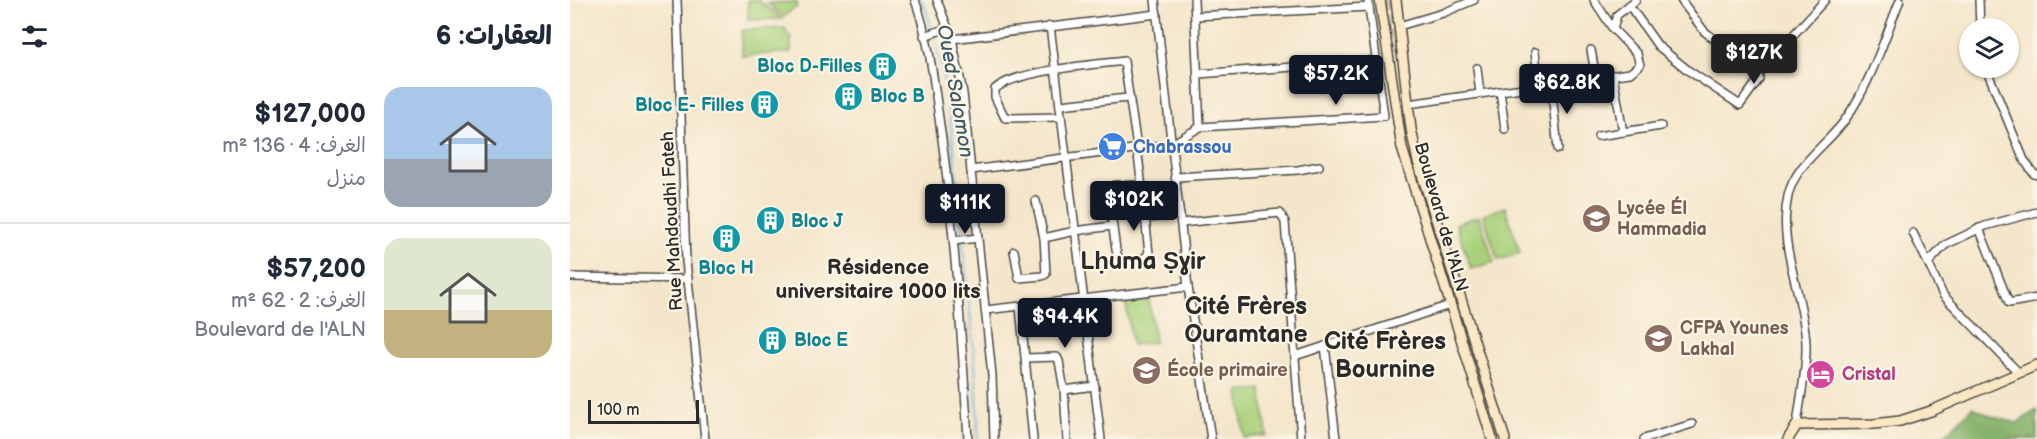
<!DOCTYPE html>
<html lang="ar">
<meta charset="utf-8">
<style>
body{margin:0;font-family:"Balsamiq Sans","Playpen Sans Arabic",sans-serif;background:#f6f6f7;color:#1f2937;direction:rtl;height:100vh;display:flex;flex-direction:column;font-size:22px;white-space:nowrap}
*{box-sizing:border-box;margin:0}
p{font-size:20px;color:#747a83}
.icon{flex:none;width:33px;height:33px;fill:none;stroke:currentColor;stroke-width:2;stroke-linecap:round;stroke-linejoin:round}
.map{position:relative;flex:1;overflow:hidden;direction:ltr}
.side{display:flex;flex-direction:column;background:#fff;width:570px}
.side>*{flex:none}
.fabs{position:absolute;left:1389px;top:18px;display:grid;gap:12px}
.fabs a{display:grid;place-items:center;width:60px;height:60px;border-radius:50%;background:#fff;box-shadow:0 2px 4px #0004;font-size:30px}
.scale{position:absolute;left:18px;bottom:15px;width:111px;box-sizing:border-box;padding-left:6px;border:3px solid #2b2b2b;border-top:0;font-size:16px;line-height:21px;white-space:nowrap;color:#2b2b2b;-webkit-text-stroke:4px #fcf5e5;paint-order:stroke}
.price{position:absolute;translate:-50% -51px;padding:0 14px;border-radius:6px;background:#111827;color:#fff;font-size:20px;line-height:39px;filter:drop-shadow(0 2px 3px #0008)}
.price::after{content:'';position:absolute;left:50%;top:36px;width:18px;height:14px;margin-left:-9px;background:inherit;clip-path:polygon(0 0,100% 0,50% 100%)}
.price.on{background:#222;color:#fff}
ul{padding:0;list-style:none}
li{display:flex;align-items:center;gap:18px;height:150px;padding:0 18px}
li+li{border-top:2px solid #e0e1e3}
li span{display:grid;place-items:center;flex:none;width:168px;height:120px;border-radius:18px;color:#555}
li>.icon{margin-inline-start:auto}
span .icon{width:72px;height:72px;fill:#fffc;stroke-width:1}
li b{font-size:26px}
h2{display:flex;justify-content:space-between;align-items:center;height:72px;padding:0 18px;font-size:26px}
main{display:flex;flex:1;min-height:0}
.map>svg:first-child{display:block}
.green{fill:#a9d17c;stroke:#6a7e54;stroke-width:1.5}
.forest{fill:#86b36c;stroke:#586f4c;stroke-width:1.5}
.lines{fill:none;stroke-linecap:round;stroke-linejoin:round}
.stream{stroke:#5daed8;stroke-width:2}
.primary-tunnel{stroke:#ccc1ab;stroke-width:10;stroke-dasharray:10 5;stroke-linecap:butt}
.street-casing{stroke:#494743;stroke-width:10}
.secondary-casing{stroke:#494743;stroke-width:12}
.street{stroke:#fff;stroke-width:7}
.secondary{stroke:#fae7c3;stroke-width:9}
.labels{text-anchor:middle;dominant-baseline:central;stroke-width:4.5;stroke-linejoin:round;paint-order:stroke}
.culture-label{font-size:18px;font-weight:bold;fill:#0d838f;stroke:#fcf5e5;text-anchor:start}
.shop-label{font-size:18px;font-weight:bold;fill:#366cbe;stroke:#fcf5e5;text-anchor:start}
.education-label{font-size:18px;font-weight:bold;fill:#785e54;stroke:#fcf5e5;text-anchor:start}
.street-label{font-size:18px;fill:#2b2b2b;stroke:#fcf5e5}
.hotel-label{font-size:18px;font-weight:bold;fill:#b23c85;stroke:#fcf5e5;text-anchor:start}
.water-label{font-size:20px;font-style:italic;fill:#3c5968;stroke:#fcf5e5}
.quarter-label{font-size:21px;font-weight:bold;fill:#2b2b2b;stroke:#fcf5e5}
.district-label{font-size:24px;font-weight:bold;fill:#2b2b2b;stroke:#fcf5e5}
</style>
<main>
<div class="map">
<svg width="1467" height="439" viewBox="0 0 1467 439">
<rect width="100%" height="100%" fill="#fcf5e5"/>
<filter id="ink" filterUnits="userSpaceOnUse"><feTurbulence type="fractalNoise" baseFrequency=".0167" numOctaves="2"/><feDisplacementMap in="SourceGraphic" scale="12" xChannelSelector="R" yChannelSelector="G"/><feConvolveMatrix kernelMatrix="1 2 1 2 8 2 1 2 1" color-interpolation-filters="sRGB"/></filter>
<filter id="wash" filterUnits="userSpaceOnUse"><feTurbulence type="fractalNoise" baseFrequency=".008" numOctaves="4" result="noise"/><feDisplacementMap in="SourceGraphic" scale="24" xChannelSelector="R" yChannelSelector="G"/><feGaussianBlur stdDeviation="1.35" result="paint"/><feColorMatrix in="noise" values="0 0 0 0 0 0 0 0 0 0 0 0 0 0 0 0 0 1.4 0 .05"/><feComposite in="paint" operator="in"/></filter>
<g filter="url(#wash)">
<rect width="100%" height="100%" fill="#f4e6cb"/>
<g class="green">
<polygon points="178,0 188,0 212,19 178,20"/>
<polygon points="227,2 227,7 221,10 214,17 197,3"/>
<polygon points="215,28 217,34 221,37 221,52 172,56 172,30"/>
<polygon points="935,207 950,253 928,260 913,215"/>
<polygon points="909,216 924,262 901,269 886,224"/>
<polygon points="579,300 585,342 562,345 556,303"/>
<polygon points="691,389 697,435 674,438 669,392"/>
</g>
<polygon class="forest" points="1403,407 1420,416 1447,423 1467,410 1467,439 1371,439"/>
<g class="lines">
<path class="stream" d="M 352,0 C 381,76 384,158 392,238 C 399,305 408,372 408,439"/>
</g>
</g>
<g filter="url(#ink)">
<g class="lines">
<polyline class="primary-tunnel" points="818,0 825,36 830,53"/>
<defs>
<g id="street">
<polyline points="107,0 116,261 135,439"/>
<path d="M 345,0 C 361,44 365,93 372,139 C 385,238 392,339 398,439"/>
<polyline points="367,0 382,39 393,93 422,375 424,439"/>
<polyline points="585,0 618,287 641,439"/>
<polyline points="624,0 630,127"/>
<polyline points="1024,0 1043,29"/>
<polyline points="1111,0 1134,31 1188,74 1255,0"/>
<polyline points="1409,0 1410,28"/>
<polyline points="1059,5 1088,46 1119,71 1170,105 1189,79 1188,74"/>
<polyline points="625,16 799,7"/>
<polyline points="480,26 531,439"/>
<polyline points="829,26 873,13 904,0"/>
<polyline points="354,36 378,28"/>
<polyline points="382,39 587,14"/>
<polyline points="1021,50 1026,78"/>
<polyline points="965,52 969,86"/>
<polyline points="907,68 910,94"/>
<polyline points="1416,68 1454,160 1464,174 1467,175"/>
<polyline points="628,74 806,61"/>
<polyline points="1043,75 1053,132"/>
<polyline points="981,84 988,149"/>
<polyline points="930,91 935,129"/>
<polyline points="838,104 1060,73 1070,65 1067,54 1043,29 1047,15 1066,0"/>
<polyline points="490,105 558,98"/>
<path d="M 491,117 L 435,118 L 425,97 L 425,89 C 446,70 525,65 554,61 C 558,90 563,119 567,148 C 572,183 575,218 579,253 C 574,262 563,260 553,261 L 548,257 L 546,250 L 538,191 L 540,187 L 546,185 L 572,185"/>
<polyline points="1028,136 1091,126"/>
<polyline points="401,170 602,144 630,127 814,116 798,0"/>
<polyline points="606,177 728,170 749,166"/>
<polyline points="575,218 610,215"/>
<polyline points="611,223 710,213 715,222 731,439"/>
<polyline points="1409,228 1439,303 1467,298"/>
<polyline points="1343,233 1358,263"/>
<polyline points="474,238 505,231 542,226"/>
<polyline points="383,241 408,238"/>
<polyline points="444,251 449,278 472,276 476,274 474,238 466,201"/>
<polyline points="0,277 118,279"/>
<polyline points="450,307 463,439"/>
<polyline points="415,310 618,287"/>
<polyline points="755,346 766,439"/>
<polyline points="725,356 880,305"/>
<polyline points="456,358 487,357 489,361 494,390"/>
<polyline points="1449,373 1373,295 1358,263 1375,245 1415,226 1467,212"/>
<path d="M 1227,425 C 1230,399 1237,370 1236,344 C 1234,294 1207,246 1218,196 C 1225,164 1257,145 1275,120 C 1300,85 1314,40 1330,0"/>
<polyline points="497,439 494,390 525,386"/>
<polyline points="1074,439 1122,424"/>
</g>
<g id="secondary">
<polyline points="810,0 832,148 922,439"/>
<polyline points="826,0 841,129 848,162 935,439"/>
<polyline points="1218,439 1227,425 1304,424 1330,421 1361,411 1467,365"/>
</g>
</defs>
<use href="#street" class="street-casing"/>
<use href="#secondary" class="secondary-casing"/>
<use href="#street" class="street"/>
<use href="#secondary" class="secondary"/>
</g>
</g>
<defs>
<symbol id="building-disc" viewBox="-11 -11 22 22"><circle r="9.5" fill="#0f9aa8" stroke="#fcf5e5"/><path d="M-4-6H4V6H1V3H-1V6H-4ZM-2.5-4.3h1.7v1.8h-1.7ZM.8-4.3h1.7v1.8H.8ZM-2.5-1h1.7V.8h-1.7ZM.8-1h1.7V.8H.8Z" fill="#fff"/></symbol>
<symbol id="supermarket-disc" viewBox="-11 -11 22 22"><circle r="9.5" fill="#3f7fe0" stroke="#fcf5e5"/><path d="M-6-5.5h2.5l.6 2H6L4.5 2H-2.5L-4.4-4H-6ZM-1.5 3.2a1.3 1.3 0 1 0 .1 0ZM3 3.2a1.3 1.3 0 1 0 .1 0Z" fill="#fff"/></symbol>
<symbol id="school-disc" viewBox="-11 -11 22 22"><circle r="9.5" fill="#8d6e63" stroke="#fcf5e5"/><path d="M0-5L7-2L0 1L-7-2ZM-4 1L0 2.5L4 1V4Q0 6-4 4Z" fill="#fff"/></symbol>
<symbol id="university-disc" viewBox="-11 -11 22 22"><circle r="9.5" fill="#8d6e63" stroke="#fcf5e5"/><path d="M0-5L7-2L0 1L-7-2ZM-4 1L0 2.5L4 1V4Q0 6-4 4Z" fill="#fff"/></symbol>
<symbol id="hotel-disc" viewBox="-11 -11 22 22"><circle r="9.5" fill="#d1479c" stroke="#fcf5e5"/><path d="M-6-4.5h1.5V1H6V5H4.5V3h-9V5H-6ZM-4 0a1.8 1.8 0 1 1 3.6 0ZM.5 0V-2.5h3Q6-2.5 6 0Z" fill="#fff"/></symbol>
</defs>
<g fill-rule="evenodd">
<use href="#building-disc" x="296" y="50" width="33" height="33"/>
<use href="#building-disc" x="262" y="80" width="33" height="33"/>
<use href="#building-disc" x="178" y="88" width="33" height="33"/>
<use href="#supermarket-disc" x="526" y="130" width="33" height="33"/>
<use href="#school-disc" x="1010" y="202" width="33" height="33"/>
<use href="#building-disc" x="184" y="204" width="33" height="33"/>
<use href="#building-disc" x="140" y="222" width="33" height="33"/>
<use href="#university-disc" x="1072" y="322" width="33" height="33"/>
<use href="#building-disc" x="186" y="324" width="33" height="33"/>
<use href="#school-disc" x="560" y="354" width="33" height="33"/>
<use href="#hotel-disc" x="1234" y="358" width="33" height="33"/>
</g>
<g class="labels">
<g class="culture-label">
<text x="292" y="66" text-anchor="end">Bloc D-Filles</text>
<text x="300" y="96">Bloc B</text>
<text x="174" y="105" text-anchor="end">Bloc E- Filles</text>
<text x="221" y="221">Bloc J</text>
<text x="156" y="268" text-anchor="middle">Bloc H</text>
<text x="224" y="340">Bloc E</text>
</g>
<g class="shop-label">
<text x="563" y="147">Chabrassou</text>
</g>
<g class="education-label">
<text x="1047" y="208">Lycée Él<tspan x="1047" dy="21">Hammadia</tspan></text>
<text x="1110" y="328">CFPA Younes<tspan x="1110" dy="21">Lakhal</tspan></text>
<text x="597" y="370">École primaire</text>
</g>
<g class="street-label">
<text transform="translate(871 217) rotate(74)">Boulevard de l'ALN</text>
<text transform="translate(102 221) rotate(-93)">Rue Mahdoudhi Fateh</text>
</g>
<g class="hotel-label">
<text x="1272" y="374">Cristal</text>
</g>
<g class="water-label">
<text transform="translate(385 91) rotate(80)">Oued Salomon</text>
</g>
<g class="quarter-label">
<text x="308" y="267">Résidence<tspan x="308" dy="24">universitaire 1000 lits</tspan></text>
</g>
<g class="district-label">
<text x="573" y="261">Lḥuma Ṣɣir</text>
<text x="676" y="306">Cité Frères<tspan x="676" dy="28">Ouramtane</tspan></text>
<text x="815" y="341">Cité Frères<tspan x="815" dy="28">Bournine</tspan></text>
</g>
</g>
</svg>
<div class="fabs">
<a><svg class="icon" aria-label="layers" viewBox="0 0 24 24"><path d="M12 4l9 5-9 5-9-5zM3 14l9 5 9-5"/></svg></a>
</div>
<div class="scale">100 m</div>
<b class="price on" style="left:1184px;top:85px">$127K</b>
<b class="price" style="left:766px;top:106px">$57.2K</b>
<b class="price" style="left:997px;top:115px">$62.8K</b>
<b class="price" style="left:564px;top:232px">$102K</b>
<b class="price" style="left:395px;top:235px">$111K</b>
<b class="price" style="left:495px;top:349px">$94.4K</b>
</div>
<section class="side">
<h2>العقارات: 6<svg class="icon" aria-label="filters" viewBox="0 0 24 24"><path d="M4 7h16M4 17h16"/><circle cx="9" cy="7" r="2"/><circle cx="15" cy="17" r="2"/></svg></h2>
<ul>
<li><span style="background:linear-gradient(#a9c7e8 60%,#9aa5b1 0)"><svg class="icon" aria-label="home" viewBox="0 0 24 24"><path d="M3 11l9-7 9 7M6 9v11h12V9"/></svg></span><div><b>$127,000</b><p>الغرف: 4 · 136 m²</p><p>منزل</p></div></li>
<li><span style="background:linear-gradient(#dfe7d0 60%,#c2b280 0)"><svg class="icon" aria-label="home" viewBox="0 0 24 24"><path d="M3 11l9-7 9 7M6 9v11h12V9"/></svg></span><div><b>$57,200</b><p>الغرف: 2 · 62 m²</p><p>Boulevard de l'ALN</p></div></li>
</ul>
</section>
</main>
